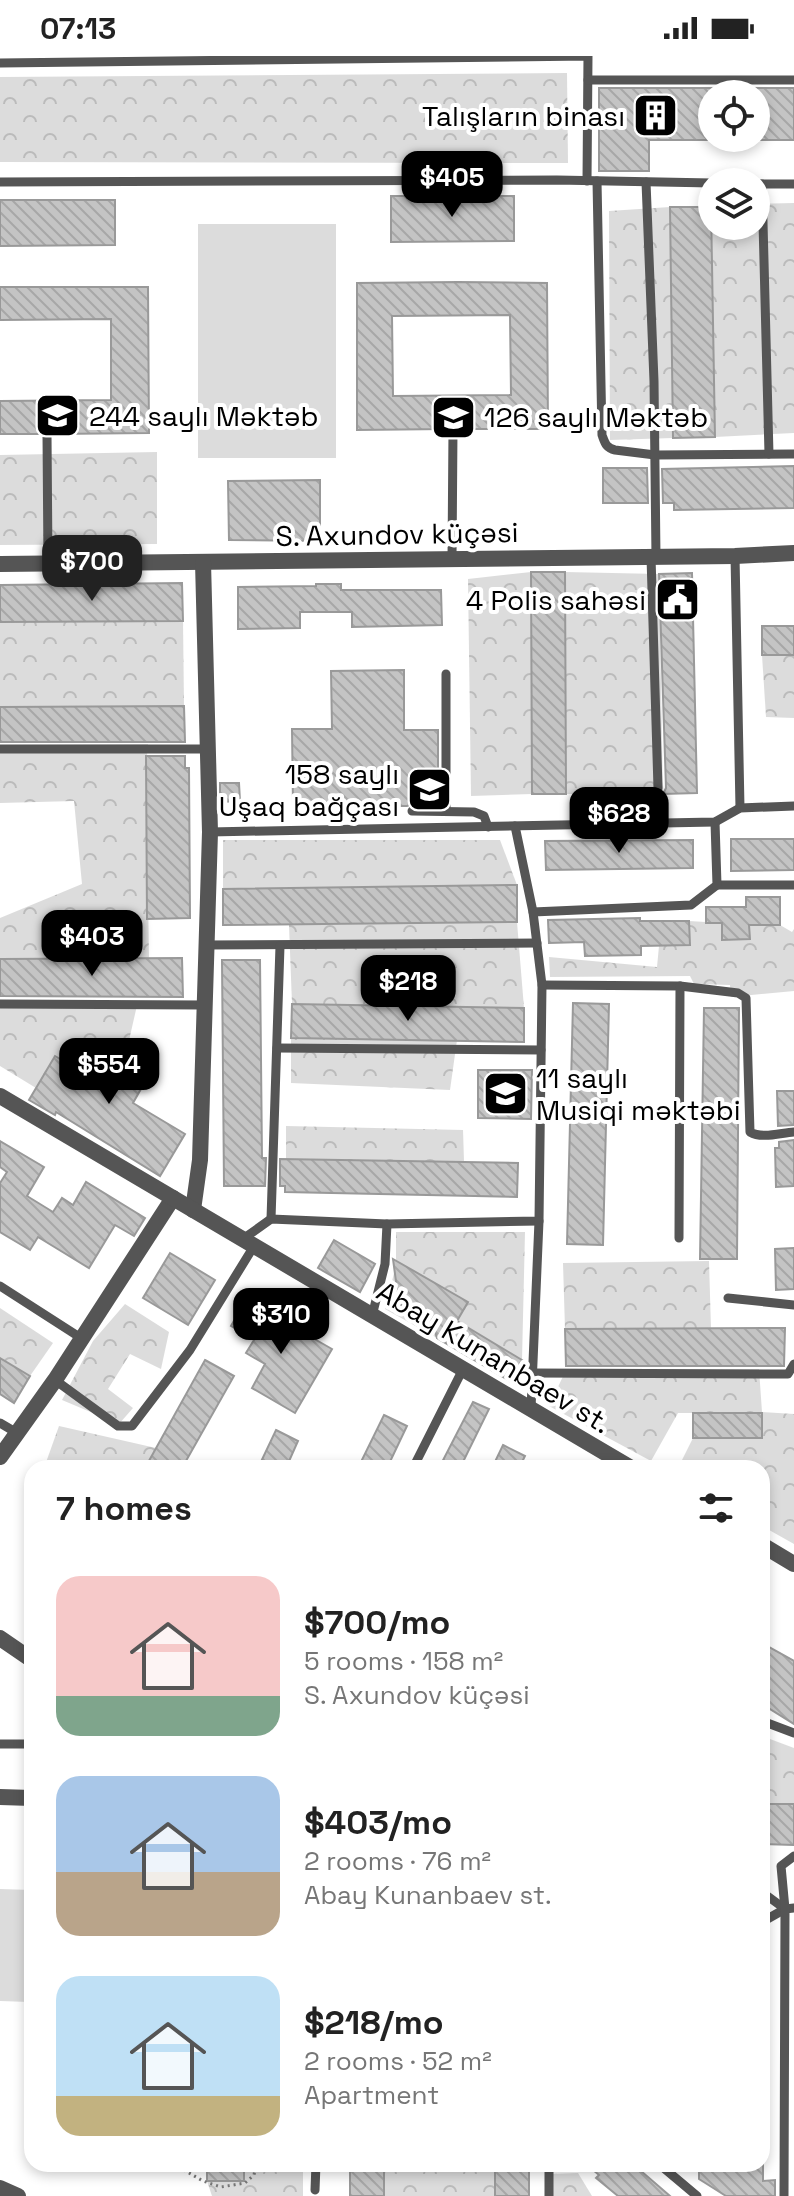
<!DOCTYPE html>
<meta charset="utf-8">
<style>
body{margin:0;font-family:"Space Grotesk",sans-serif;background:#f6f6f6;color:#222;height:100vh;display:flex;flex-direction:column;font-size:30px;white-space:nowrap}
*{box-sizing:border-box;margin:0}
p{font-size:26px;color:#767676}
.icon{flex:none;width:44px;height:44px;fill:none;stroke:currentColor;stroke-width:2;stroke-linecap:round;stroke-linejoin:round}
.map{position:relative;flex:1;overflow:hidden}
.drawer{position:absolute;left:24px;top:1404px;width:746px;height:712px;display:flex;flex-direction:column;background:#fff;border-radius:24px;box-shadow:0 4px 12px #0003}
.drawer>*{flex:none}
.fabs{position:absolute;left:698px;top:24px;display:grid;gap:16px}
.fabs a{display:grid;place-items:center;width:72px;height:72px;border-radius:50%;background:#fff;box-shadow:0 4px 12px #0003;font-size:40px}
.price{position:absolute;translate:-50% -68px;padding:0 18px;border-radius:16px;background:#000;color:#fff;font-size:26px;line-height:52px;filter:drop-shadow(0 2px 4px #0008)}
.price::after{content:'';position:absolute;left:50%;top:48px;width:24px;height:18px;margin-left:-12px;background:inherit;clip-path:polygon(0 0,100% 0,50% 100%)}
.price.current{background:#222;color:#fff}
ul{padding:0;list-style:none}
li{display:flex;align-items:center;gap:24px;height:200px;padding:0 32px}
li span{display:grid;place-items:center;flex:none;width:224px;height:160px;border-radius:24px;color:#555}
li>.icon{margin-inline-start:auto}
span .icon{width:96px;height:96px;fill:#fffc;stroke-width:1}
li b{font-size:34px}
h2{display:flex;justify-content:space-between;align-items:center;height:96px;padding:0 32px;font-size:34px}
.status{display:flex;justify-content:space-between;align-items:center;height:56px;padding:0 40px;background:#fff;direction:ltr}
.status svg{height:22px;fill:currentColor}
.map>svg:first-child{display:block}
.forest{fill:url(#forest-crowns)}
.park{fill:#dcdcdc}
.building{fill:url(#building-back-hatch);stroke:#999;stroke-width:2;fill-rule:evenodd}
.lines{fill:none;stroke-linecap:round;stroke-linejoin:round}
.path{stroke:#777;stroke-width:3;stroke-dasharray:2 4;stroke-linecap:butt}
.service{stroke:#555;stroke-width:9}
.minor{stroke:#555;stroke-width:16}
.tertiary{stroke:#555;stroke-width:16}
.labels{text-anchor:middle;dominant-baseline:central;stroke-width:8;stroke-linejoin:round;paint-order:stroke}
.poi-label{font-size:28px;fill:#000;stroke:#fff;text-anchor:end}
.street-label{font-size:28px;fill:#000;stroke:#fff}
</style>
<div class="status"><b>07:13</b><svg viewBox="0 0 49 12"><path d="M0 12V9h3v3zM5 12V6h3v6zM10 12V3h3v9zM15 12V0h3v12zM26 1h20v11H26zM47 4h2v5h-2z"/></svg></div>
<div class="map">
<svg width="794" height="2140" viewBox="0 0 794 2140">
<defs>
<pattern id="forest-crowns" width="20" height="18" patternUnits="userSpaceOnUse" patternTransform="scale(2)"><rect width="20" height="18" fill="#dcdcdc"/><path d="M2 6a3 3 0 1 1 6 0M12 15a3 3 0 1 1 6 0" fill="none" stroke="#bbb"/></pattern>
<pattern id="building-back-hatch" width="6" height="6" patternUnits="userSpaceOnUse" patternTransform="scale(2)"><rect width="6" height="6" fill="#c4c4c4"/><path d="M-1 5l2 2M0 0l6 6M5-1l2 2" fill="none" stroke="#a7a7a7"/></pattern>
</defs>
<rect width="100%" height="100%" fill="#fff"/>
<g class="forest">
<polygon points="567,17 568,107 0,106 0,21"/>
<polygon points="794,147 794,377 715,381 711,151 712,170 756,170 756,148"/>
<polygon points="670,151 673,382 610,384 609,155"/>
<polygon points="157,396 157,488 0,489 0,399"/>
<polygon points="531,516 532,738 471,740 468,523"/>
<polygon points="565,516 659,518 663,738 566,738"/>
<polygon points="183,565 184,650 0,651 0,566"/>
<polygon points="762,599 794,599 794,662 766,661"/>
<polygon points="148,688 146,712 149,902 0,903 0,862 82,828 74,745 0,747 0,689"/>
<polygon points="223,784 500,784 517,829 223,833"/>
<polygon points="689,865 722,867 723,883 749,883 749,869 780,869 792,876 794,873 794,935 731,941 730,929 694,928 690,920 550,921 549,901 657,911 659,890 690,889"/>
<polygon points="517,866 524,952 292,948 289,869"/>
<polygon points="138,945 125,1002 98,986 81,1015 55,1000 36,1032 0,1010 0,946"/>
<polygon points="291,982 457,984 450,1034 291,1027"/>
<polygon points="286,1070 463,1074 464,1106 286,1103"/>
<polygon points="396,1176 525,1176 522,1304 448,1288 385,1253 396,1209"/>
<polygon points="709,1205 711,1273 565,1273 563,1207"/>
<polygon points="125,1248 169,1276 161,1313 130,1298 108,1333 133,1352 119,1368 62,1344 93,1285"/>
<polygon points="0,1252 53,1287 30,1320 0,1302"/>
<polygon points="759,1313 762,1356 794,1358 794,1488 762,1470 762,1412 678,1412 693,1382 761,1382 761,1357 678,1357 651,1405 549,1350 566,1314"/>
<polygon points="59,1370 156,1392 145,1412 44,1412"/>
<polygon points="762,1680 794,1692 794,1748 762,1748"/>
<polygon points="244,2108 303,2108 303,2140 212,2140 207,2125 243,2125"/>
<rect x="384" y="2108" width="111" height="32"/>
<polygon points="578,2117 592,2140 552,2140 551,2118"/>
</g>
<g class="park">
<rect x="198" y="168" width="138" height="234"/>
<polygon points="0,1833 32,1834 32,1945 29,1946 0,1945"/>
</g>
<g class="building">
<polygon points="599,32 712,32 712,84 649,84 649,115 599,115"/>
<rect x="756" y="32" width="38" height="52"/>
<polygon points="391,140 514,140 514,185 391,186"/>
<polygon points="0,144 115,144 115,189 0,190"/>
<polygon points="670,151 711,151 715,381 673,382"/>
<path d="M 458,226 L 547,227 L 548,373 L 460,373 L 457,367 L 452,366 L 447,369 L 446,373 L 357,374 L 357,227 ZM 510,259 L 511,339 L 393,340 L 392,260 Z"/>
<polygon points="0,231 148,231 149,377 54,378 51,372 46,371 41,374 40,378 0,378 0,345 111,344 111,263 0,264"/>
<polygon points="794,410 794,452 674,454 674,447 663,447 662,413"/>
<polygon points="603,412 647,412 648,447 603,447"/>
<polygon points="320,424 320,485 229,484 228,425"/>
<polygon points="531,516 565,516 566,738 532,738"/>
<polygon points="692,517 697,737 663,738 666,732 659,518"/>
<polygon points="182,527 183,565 0,566 0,529"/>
<polygon points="316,528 341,528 341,534 441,534 442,569 352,571 352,556 300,556 300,572 238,573 238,531 316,530"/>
<rect x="762" y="570" width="32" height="29"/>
<polygon points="404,614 404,674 438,674 438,748 412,748 407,750 293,750 292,673 332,673 331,615"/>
<polygon points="184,650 185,686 0,686 0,651"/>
<polygon points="146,700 185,700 185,712 189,712 190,862 147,863"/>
<polygon points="220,727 239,727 240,745 220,746"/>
<polygon points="731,783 794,783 794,814 731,815"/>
<polygon points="693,784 693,812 546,814 545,785"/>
<polygon points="517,829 517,866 223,869 223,833"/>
<polygon points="746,841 780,841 780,869 749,869 750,883 722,884 722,867 706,867 706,851 746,851"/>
<polygon points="640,862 640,865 689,865 690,889 641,890 641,899 585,900 584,886 549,887 548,864"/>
<polygon points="182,902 183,941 0,940 0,903"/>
<polygon points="222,904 260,904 262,1102 266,1102 265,1130 224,1130"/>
<polygon points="573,947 609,948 603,1189 567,1188"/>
<polygon points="292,948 524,952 524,986 291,982"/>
<polygon points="704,952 739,952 737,1203 700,1203"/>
<polygon points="98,986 150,1017 133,1047 185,1078 160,1120 56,1056 55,1059 29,1044 55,1000 81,1015"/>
<polygon points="478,1014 532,1014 531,1063 478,1062"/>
<polygon points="777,1035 794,1035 794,1069 778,1070"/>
<polygon points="794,1084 794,1130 776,1131 775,1092 779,1092 779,1086"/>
<polygon points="0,1085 44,1111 27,1140 53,1156 62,1142 73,1149 86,1126 145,1162 134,1180 115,1169 89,1212 38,1181 30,1194 0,1176 0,1127 7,1116 0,1111"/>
<polygon points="280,1103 518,1107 517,1141 285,1136 285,1130 280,1130"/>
<polygon points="334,1184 375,1208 360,1236 318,1212"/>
<polygon points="794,1192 794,1233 776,1234 775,1193"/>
<polygon points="170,1197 215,1224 188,1269 143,1242"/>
<polygon points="393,1203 468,1246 457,1265 522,1304 510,1325 437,1282 431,1263 399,1248"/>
<polygon points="246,1244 332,1293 295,1357 252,1332 265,1308 246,1297 254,1284 231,1270"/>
<polygon points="785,1272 784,1310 566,1310 565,1273"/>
<polygon points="0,1302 30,1320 14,1347 0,1338"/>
<polygon points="205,1304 234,1320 182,1412 145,1412"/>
<polygon points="473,1346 489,1353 460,1412 439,1412"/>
<rect x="693" y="1357" width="69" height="25"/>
<polygon points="384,1359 407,1370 387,1412 358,1412"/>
<polygon points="276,1374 298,1385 286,1412 258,1412"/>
<polygon points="503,1389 525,1400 519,1412 492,1412"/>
<polygon points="762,1587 794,1605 794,1668 762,1648"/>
<polygon points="762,1748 794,1748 794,1789 762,1788"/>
<rect x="207" y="2108" width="37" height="17"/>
<rect x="350" y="2108" width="34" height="32"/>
<rect x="495" y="2108" width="34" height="32"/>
<polygon points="586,2108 647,2108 641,2115 670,2140 618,2140 596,2122 599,2119"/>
<polygon points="699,2108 763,2108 763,2125 775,2124 775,2140 726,2140 699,2123"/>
</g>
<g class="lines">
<polyline class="path" points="97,2108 98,2112 109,2114 184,2114 203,2125 221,2131 245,2127 254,2119 256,2108"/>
<g class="service">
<polyline points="0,7 588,0 587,125"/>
<polyline points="588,24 794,24"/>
<path d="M 597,125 L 602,379 C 605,387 606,392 615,394 L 655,399 L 794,398"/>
<polyline points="0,126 557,124 712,127"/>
<polyline points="646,126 654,325 656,501"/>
<polyline points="757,128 794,128"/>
<polyline points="762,128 769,398"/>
<polyline points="47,378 48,507"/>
<polyline points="735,500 740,752"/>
<polyline points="651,501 658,732"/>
<polyline points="452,503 453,373"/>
<polyline points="446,618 446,755"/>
<polyline points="0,693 207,693"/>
<polyline points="412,755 474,756 484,760 488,771"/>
<polyline points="210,776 715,766 740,752 794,750"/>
<polyline points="717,829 794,829"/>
<polyline points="533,856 691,849 717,829 715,766"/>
<polyline points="205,889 537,887"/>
<polyline points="542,929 680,930 679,1182"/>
<path d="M 680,930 L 738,937 L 746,942 L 750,1076 C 762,1083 780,1077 794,1076"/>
<polyline points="0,948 203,949"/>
<polyline points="277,992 541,994"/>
<polyline points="271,1163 280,890"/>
<polyline points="243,1183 271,1163 387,1168 539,1165 542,929 533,856 515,770"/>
<polyline points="0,1230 81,1282"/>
<polyline points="728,1242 794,1249"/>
<polyline points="372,1260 385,1208 387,1168"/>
<polyline points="533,1317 788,1318 794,1308"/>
<polyline points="55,1324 118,1370 132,1370 190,1294 254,1190"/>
<polyline points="531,1353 539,1165"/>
<polyline points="0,1367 17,1377"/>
<polyline points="413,1412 463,1313"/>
<polyline points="762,1665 794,1677"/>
<polyline points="0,1688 32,1688"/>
<polyline points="762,1836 785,1853"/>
<polyline points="762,1866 785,1853 794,1852"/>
<polyline points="549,2108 549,2140"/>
<polyline points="659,2108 697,2140"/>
<polyline points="315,2134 316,2108"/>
<polyline points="784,2140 785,1853 781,1810 794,1800"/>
</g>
<g class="minor">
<polyline points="0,508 735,500 794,497"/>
<polyline points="193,1154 200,1104 210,776 203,506"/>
<polyline points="0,1401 55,1324 173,1142"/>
<polyline points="0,1582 32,1604"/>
<polyline points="0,1741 32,1742"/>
<polyline points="0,2132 18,2140"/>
</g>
<g class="tertiary">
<polyline points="0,1040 631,1412"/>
<polyline points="762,1489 794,1508"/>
</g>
</g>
<defs>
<symbol id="building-square" viewBox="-11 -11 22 22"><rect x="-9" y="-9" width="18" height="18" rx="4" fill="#000" stroke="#fff"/><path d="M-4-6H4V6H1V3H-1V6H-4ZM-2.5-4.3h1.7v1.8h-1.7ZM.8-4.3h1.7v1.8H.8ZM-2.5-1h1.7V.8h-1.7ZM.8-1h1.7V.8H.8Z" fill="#fff"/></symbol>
<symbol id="school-square" viewBox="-11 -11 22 22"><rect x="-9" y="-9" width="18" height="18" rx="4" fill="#000" stroke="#fff"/><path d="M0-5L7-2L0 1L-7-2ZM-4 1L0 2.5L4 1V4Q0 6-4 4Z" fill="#fff"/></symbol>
<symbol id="civic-square" viewBox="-11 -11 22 22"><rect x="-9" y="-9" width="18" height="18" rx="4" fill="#000" stroke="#fff"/><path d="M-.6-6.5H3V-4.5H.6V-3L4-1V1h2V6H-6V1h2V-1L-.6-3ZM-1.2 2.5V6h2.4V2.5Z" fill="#fff"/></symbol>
</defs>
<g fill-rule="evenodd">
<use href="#building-square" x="630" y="34" width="51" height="51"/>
<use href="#school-square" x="32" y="334" width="51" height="51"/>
<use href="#school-square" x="428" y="336" width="51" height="51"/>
<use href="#civic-square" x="652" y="518" width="51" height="51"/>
<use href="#school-square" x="404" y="708" width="51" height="51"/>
<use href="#school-square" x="480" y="1012" width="51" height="51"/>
</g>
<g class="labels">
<g class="poi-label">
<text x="625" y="60">Talışların binası</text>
<text x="89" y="360" text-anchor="start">244 saylı Məktəb</text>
<text x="484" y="361" text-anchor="start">126 saylı Məktəb</text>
<text x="646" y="544">4 Polis sahəsi</text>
<text x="399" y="718">158 saylı<tspan x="399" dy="32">Uşaq bağçası</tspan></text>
<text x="536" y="1022" text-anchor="start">11 saylı<tspan x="536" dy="32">Musiqi məktəbi</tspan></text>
</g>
<g class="street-label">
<text transform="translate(397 478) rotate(-1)">S. Axundov küçəsi</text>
<text transform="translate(494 1301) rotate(31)">Abay Kunanbaev st.</text>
</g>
</g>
</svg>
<div class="fabs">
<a><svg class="icon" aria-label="locate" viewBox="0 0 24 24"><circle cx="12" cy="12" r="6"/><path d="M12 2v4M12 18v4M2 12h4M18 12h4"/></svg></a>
<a><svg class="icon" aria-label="layers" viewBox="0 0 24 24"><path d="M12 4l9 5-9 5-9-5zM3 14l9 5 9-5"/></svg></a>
</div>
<b class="price" style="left:452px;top:163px">$405</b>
<b class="price current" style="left:92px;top:547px">$700</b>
<b class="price" style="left:619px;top:799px">$628</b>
<b class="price" style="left:92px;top:922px">$403</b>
<b class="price" style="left:408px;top:967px">$218</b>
<b class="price" style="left:109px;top:1050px">$554</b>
<b class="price" style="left:281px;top:1300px">$310</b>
<section class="drawer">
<h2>7 homes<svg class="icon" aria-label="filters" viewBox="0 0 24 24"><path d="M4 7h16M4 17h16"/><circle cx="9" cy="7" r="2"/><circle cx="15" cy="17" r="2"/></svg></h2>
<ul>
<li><span style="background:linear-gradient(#f6c9c9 75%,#7fa58c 0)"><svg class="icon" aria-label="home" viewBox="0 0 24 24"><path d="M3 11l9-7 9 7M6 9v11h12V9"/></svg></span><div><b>$700/mo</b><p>5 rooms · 158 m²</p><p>S. Axundov küçəsi</p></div></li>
<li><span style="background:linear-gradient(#a9c7e8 60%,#b9a48a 0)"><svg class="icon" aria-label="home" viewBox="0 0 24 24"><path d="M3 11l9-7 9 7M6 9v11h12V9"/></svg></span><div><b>$403/mo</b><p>2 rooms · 76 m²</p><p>Abay Kunanbaev st.</p></div></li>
<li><span style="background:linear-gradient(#bfe0f5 75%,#c2b280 0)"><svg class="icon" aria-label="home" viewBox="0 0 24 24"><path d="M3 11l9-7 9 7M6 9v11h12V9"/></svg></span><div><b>$218/mo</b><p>2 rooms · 52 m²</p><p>Apartment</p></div></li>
</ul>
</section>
</div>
